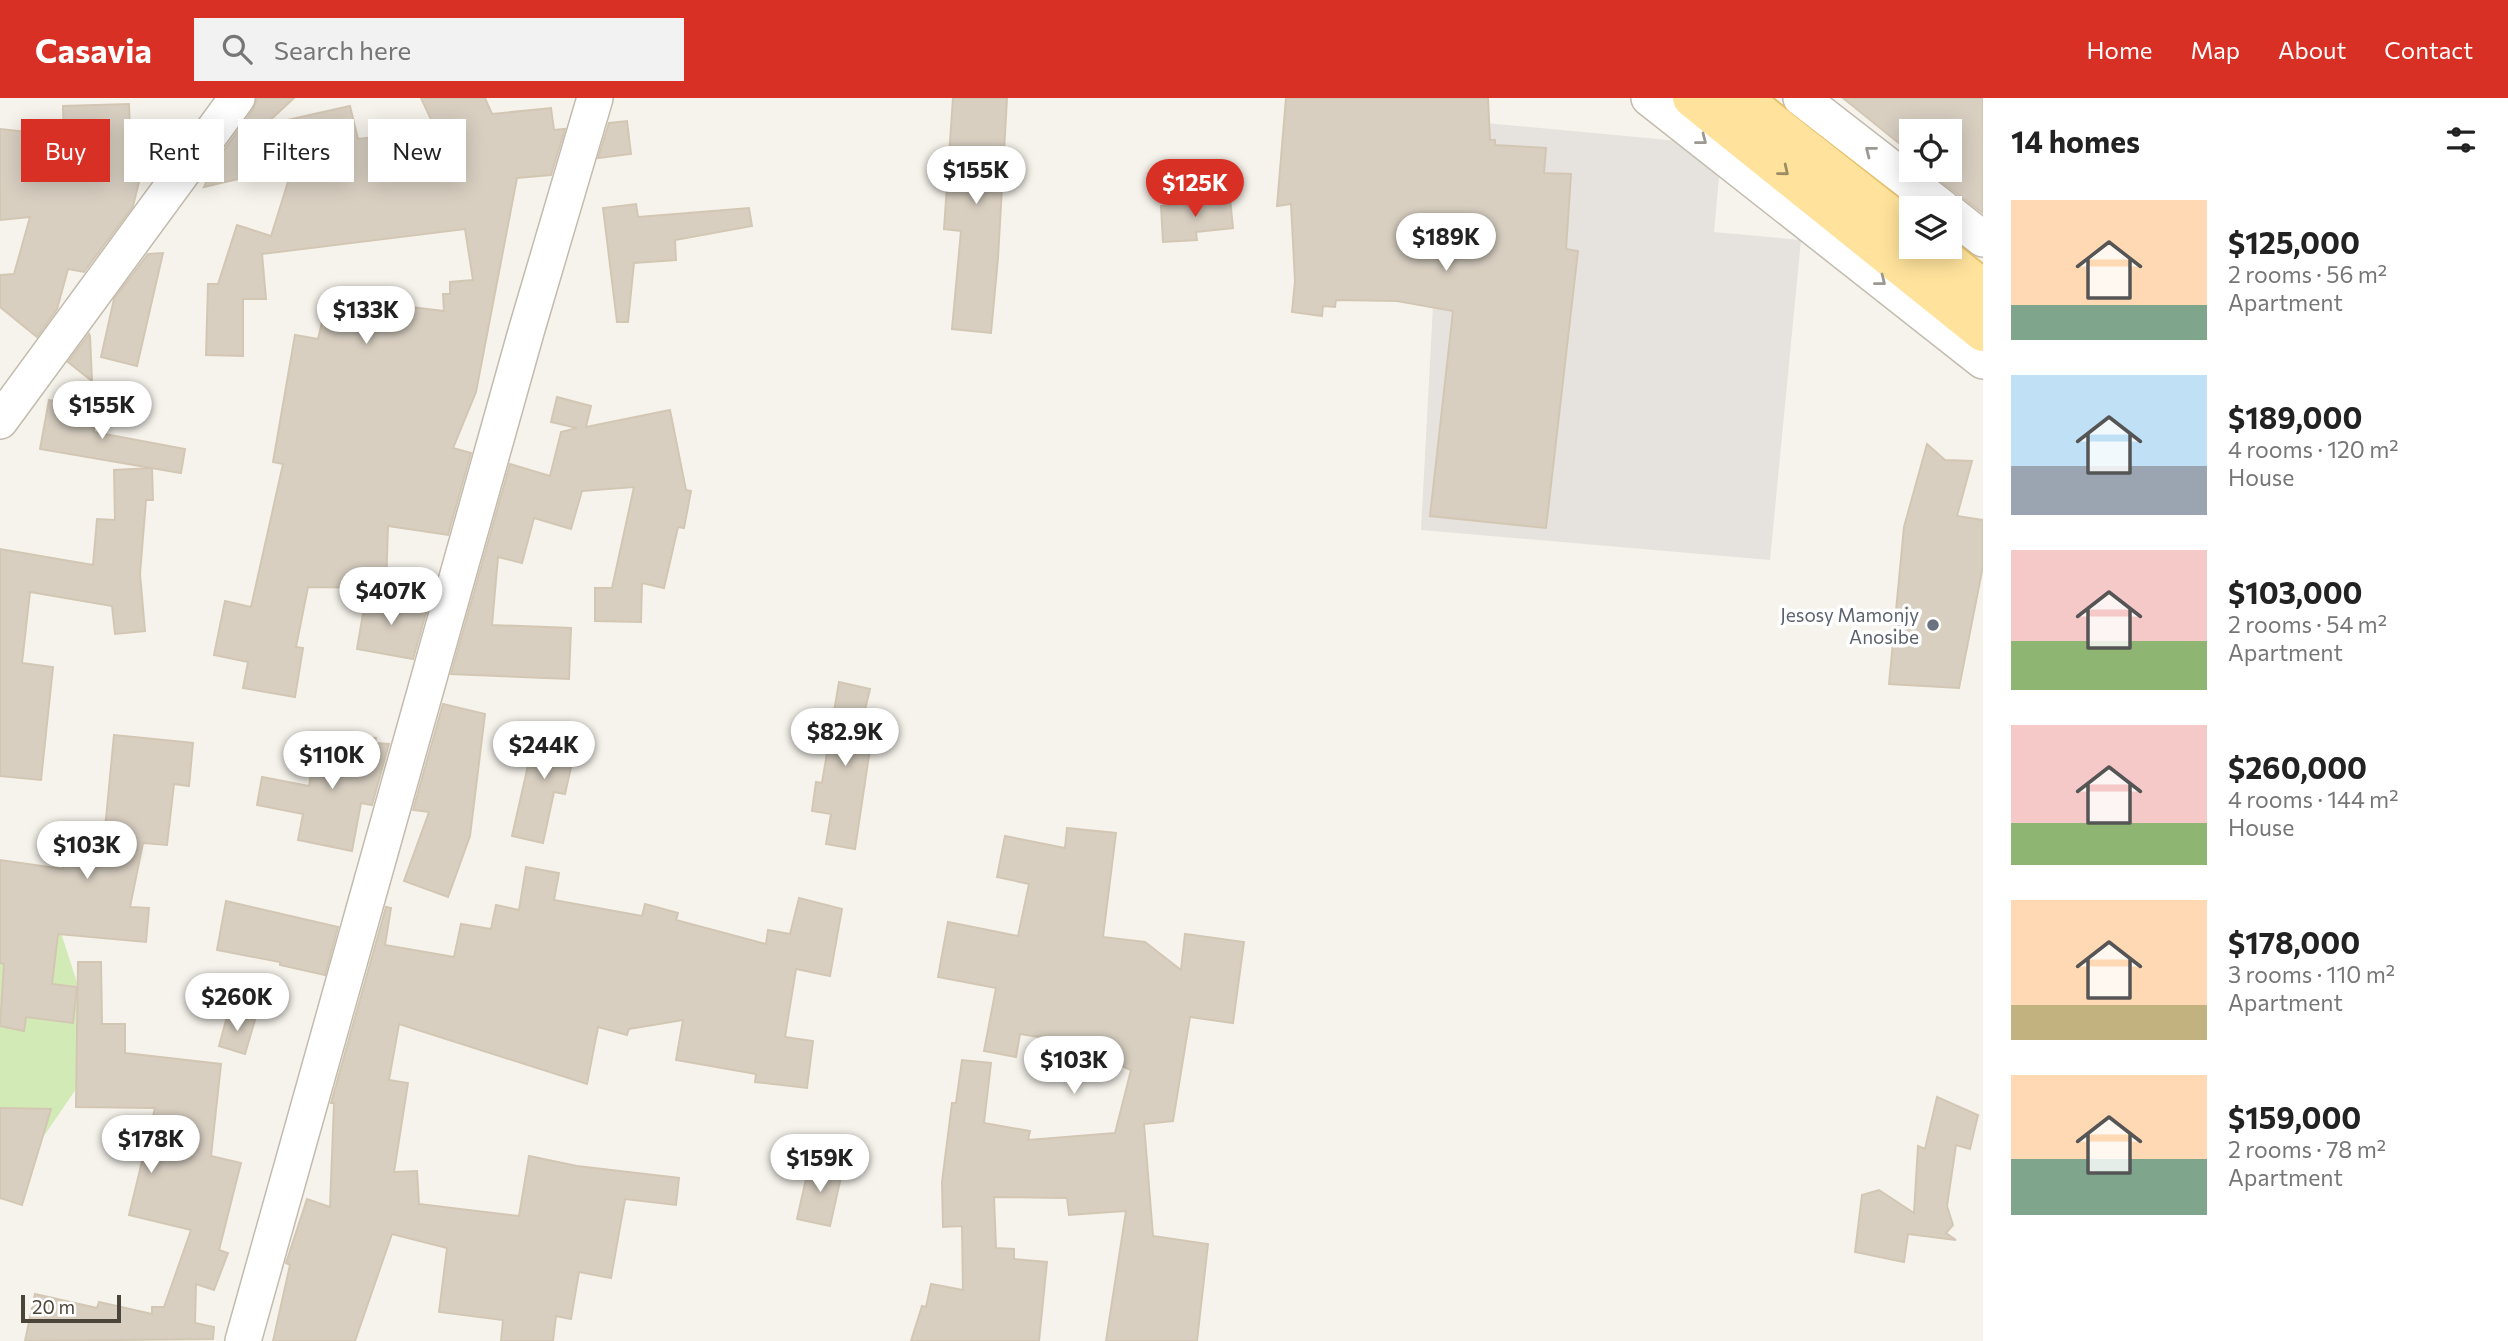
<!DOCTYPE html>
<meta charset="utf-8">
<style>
body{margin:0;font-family:Commissioner,sans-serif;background:#f2f2f2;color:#222;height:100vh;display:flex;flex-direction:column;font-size:26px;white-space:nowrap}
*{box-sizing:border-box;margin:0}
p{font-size:23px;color:#767676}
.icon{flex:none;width:38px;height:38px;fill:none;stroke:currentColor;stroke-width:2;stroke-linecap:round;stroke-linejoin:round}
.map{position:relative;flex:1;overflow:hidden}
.sheet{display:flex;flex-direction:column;background:#fff;width:525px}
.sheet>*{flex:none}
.banner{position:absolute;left:21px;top:21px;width:665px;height:63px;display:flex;gap:14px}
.controls{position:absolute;left:1899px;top:21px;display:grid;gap:14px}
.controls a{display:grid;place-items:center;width:63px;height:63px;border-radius:0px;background:#fff;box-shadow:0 4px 18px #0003;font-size:35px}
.scale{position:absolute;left:21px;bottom:18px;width:100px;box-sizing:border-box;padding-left:7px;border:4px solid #4b4439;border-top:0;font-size:19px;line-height:24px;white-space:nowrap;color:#4b4439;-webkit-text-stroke:5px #fff;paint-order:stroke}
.price{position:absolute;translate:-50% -60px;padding:0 16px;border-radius:24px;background:#fff;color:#222;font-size:23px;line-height:46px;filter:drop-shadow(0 2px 4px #0008)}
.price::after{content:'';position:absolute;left:50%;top:42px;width:21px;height:16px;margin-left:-10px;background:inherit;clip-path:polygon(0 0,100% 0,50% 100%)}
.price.on{background:#d93025;color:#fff}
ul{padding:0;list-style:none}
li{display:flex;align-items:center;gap:21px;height:175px;padding:0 28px}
li span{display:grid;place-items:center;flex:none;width:196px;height:140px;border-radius:0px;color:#555}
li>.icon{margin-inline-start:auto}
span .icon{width:84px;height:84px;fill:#fffc;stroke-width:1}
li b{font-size:30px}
h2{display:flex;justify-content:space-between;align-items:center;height:84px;padding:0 28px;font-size:30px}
.chip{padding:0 24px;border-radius:0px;background:#fff;box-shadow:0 4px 18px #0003;font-size:24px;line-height:63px}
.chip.on{background:#d93025;color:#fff}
header{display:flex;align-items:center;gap:42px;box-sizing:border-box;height:98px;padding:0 35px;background:#d93025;color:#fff}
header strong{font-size:33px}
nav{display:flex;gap:38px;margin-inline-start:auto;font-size:24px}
.search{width:490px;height:63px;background:#f2f2f2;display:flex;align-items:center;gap:18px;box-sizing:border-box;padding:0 24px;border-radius:0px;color:#767676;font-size:26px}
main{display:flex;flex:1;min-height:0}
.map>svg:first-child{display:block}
.industrial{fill:#e6e2dd}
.green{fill:#d2eab5}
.building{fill:#d8cfc1;stroke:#d3c7b4;stroke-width:2}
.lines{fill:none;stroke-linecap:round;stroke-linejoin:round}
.minor-casing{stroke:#c2bbae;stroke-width:38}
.major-casing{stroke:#e6c16a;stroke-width:42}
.minor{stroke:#fff;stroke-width:35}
.major{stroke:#ffe39c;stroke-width:38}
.oneway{stroke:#9c9892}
.oneway2{stroke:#9c8c66}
.worship-dot{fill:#6b7280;stroke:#fff;stroke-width:2.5}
.labels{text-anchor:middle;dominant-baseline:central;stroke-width:7;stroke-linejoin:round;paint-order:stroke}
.worship-label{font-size:19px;fill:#5b616d;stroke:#fff;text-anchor:end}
</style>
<header>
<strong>Casavia</strong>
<div class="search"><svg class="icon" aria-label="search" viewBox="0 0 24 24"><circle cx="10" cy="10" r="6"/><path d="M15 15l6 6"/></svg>Search here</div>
<nav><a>Home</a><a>Map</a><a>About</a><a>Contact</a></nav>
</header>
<main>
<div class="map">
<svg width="1983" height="1243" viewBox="0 0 1983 1243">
<rect width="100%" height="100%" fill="#f6f3ec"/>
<polygon class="industrial" points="1443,21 1722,47 1714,134 1801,142 1770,462 1421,432"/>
<polygon class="green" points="0,807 54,813 100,956 0,1102"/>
<g class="building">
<polygon points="257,0 294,0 265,27 350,8 358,41 436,32 421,0 485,0 492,16 551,10 554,32 565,31 551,77 517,80 476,294 453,350 471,355 448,437 388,428 386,490 308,489 296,549 303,550 295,599 243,590 248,564 214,557 225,503 251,509 283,366 273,364 295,237 318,241 328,199 444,213 443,196 450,196 450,184 473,182 465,131 262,156 266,201 243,201 243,258 206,257 208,186 218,186 237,127 271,138 293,68 204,89 214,66 253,12"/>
<polygon points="953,0 1007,0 998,160 991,235 952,231 961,133 944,131"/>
<polygon points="1286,0 1488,0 1490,42 1495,42 1495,47 1546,50 1544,75 1571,76 1566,151 1578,153 1546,430 1430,418 1453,213 1397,203 1336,202 1335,209 1323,208 1322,218 1292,214 1295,183 1291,106 1277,108"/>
<polygon points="1843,0 1983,0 1983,115 1926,72 1950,72 1950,33 1911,33 1911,55"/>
<polygon points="129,6 131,60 144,64 133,108 84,174 68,171 57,211 37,239 0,209 0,177 14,176 30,119 0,122 0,31 64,38 63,8"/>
<polygon points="627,23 631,56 598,60 609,25"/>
<polygon points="1230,100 1233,130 1196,134 1197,142 1163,144 1161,108"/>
<polygon points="636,106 638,119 749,110 752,128 675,142 676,162 634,165 628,224 617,224 603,110"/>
<polygon points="163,155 137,268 101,259 114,201 148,156"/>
<polygon points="89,236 90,238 92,283 68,264"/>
<polygon points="557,299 591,308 586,329 670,312 686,392 691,393 684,430 678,429 664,490 642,485 641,524 595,523 595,490 612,490 634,389 582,393 571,431 534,420 522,465 498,459 492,527 571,530 569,581 451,576 510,366 550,378 561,334 577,330 551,324"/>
<polygon points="49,302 93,311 94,334 185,351 181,375 40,351"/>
<polygon points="1927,346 1945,362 1972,363 1957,418 1983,422 1983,468 1959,590 1889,586 1904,429"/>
<polygon points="152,370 153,402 146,402 140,476 145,533 115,536 112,508 30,494 22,565 53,569 41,682 0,678 0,451 93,467 97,421 115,422 114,372"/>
<polygon points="366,498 428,508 413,561 357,551"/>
<polygon points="839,584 870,591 858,641 871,644 855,751 826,746 831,716 812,713 816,684 822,685"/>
<polygon points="443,606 485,616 470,738 448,799 404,783 429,714 413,712"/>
<polygon points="537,628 578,638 565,696 554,694 543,745 512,738"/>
<polygon points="329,634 376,640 375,645 389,646 372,707 361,705 352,753 298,742 303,716 257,707 262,679 309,688 312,670 325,673"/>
<polygon points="114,637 193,645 189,688 174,686 167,747 143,745 130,809 149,810 146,844 58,836 52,886 77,889 73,925 26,919 24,933 0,928 4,866 0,865 0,762 63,771 70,725 105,731"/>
<polygon points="1067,730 1116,735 1103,839 1145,844 1181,872 1185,836 1244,844 1233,925 1190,919 1173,1023 1144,1026 1153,1138 1208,1146 1197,1243 1106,1243 1126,1113 1069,1117 1067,1100 994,1099 996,1150 1014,1151 1014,1161 1047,1164 1039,1243 911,1243 922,1208 926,1209 931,1186 963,1192 962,1128 943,1129 942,1084 952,1005 956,1005 962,962 991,965 984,1025 1030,1033 1028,1042 1115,1035 1131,972 1064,943 1020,936 1016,959 984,953 996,890 938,879 948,824 1018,838 1029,786 997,779 1005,738 1065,750"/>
<polygon points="526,769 559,775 554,802 642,818 645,806 678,815 676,822 766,846 768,832 790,836 799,800 842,811 830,878 796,871 785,939 813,943 807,990 755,984 756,976 676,962 683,922 629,931 627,937 598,929 587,986 399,926 389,982 408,985 394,1074 417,1073 419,1106 519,1118 529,1058 577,1068 679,1080 676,1107 625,1101 611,1180 579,1174 571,1221 556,1218 553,1243 501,1243 503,1222 439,1214 447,1150 392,1136 355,1243 273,1243 290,1167 286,1165 307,1101 330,1109 334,1005 331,1005 386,809 391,810 385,847 454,859 461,826 491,831 496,807 519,812"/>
<polygon points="226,803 338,829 325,877 280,867 280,864 217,852"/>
<polygon points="78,864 101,864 102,926 125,926 125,955 221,966 211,1058 241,1065 219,1152 228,1155 214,1192 196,1186 195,1225 214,1229 213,1241 25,1243 35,1196 97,1210 99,1204 152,1216 152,1209 164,1209 191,1132 129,1117 155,1010 76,1009"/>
<polygon points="228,915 255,922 245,956 219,948"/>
<polygon points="1937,999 1978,1017 1970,1051 1956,1047 1947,1108 1953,1127 1946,1135 1956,1142 1908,1136 1904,1164 1855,1154 1862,1097 1879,1092 1914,1115 1918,1048 1925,1051"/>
<polygon points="0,1010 51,1011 22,1107 0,1100"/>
<polygon points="810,1063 843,1070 830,1128 797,1121"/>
</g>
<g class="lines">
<defs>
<g id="minor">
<polyline points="1649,0 1983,263"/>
<polyline points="1801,0 1943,110"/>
<polyline points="1950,115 1983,141"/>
<polyline points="0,323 237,0"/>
<polyline points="243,1243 526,234 595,0"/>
</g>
<g id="major">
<polyline points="1692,0 1983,234"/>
<polyline points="1741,0 1911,134"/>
<polyline points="1930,149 1983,191"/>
</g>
</defs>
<use href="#minor" class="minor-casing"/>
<use href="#major" class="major-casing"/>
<use href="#minor" class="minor"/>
<use href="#major" class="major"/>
</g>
<defs><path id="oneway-chevron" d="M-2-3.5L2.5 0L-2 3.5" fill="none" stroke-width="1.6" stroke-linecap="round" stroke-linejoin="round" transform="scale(1.75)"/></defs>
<g class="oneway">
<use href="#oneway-chevron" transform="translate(1702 42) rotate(38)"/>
<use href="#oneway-chevron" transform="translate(1870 53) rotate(-142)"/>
<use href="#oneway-chevron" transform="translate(1881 183) rotate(38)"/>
</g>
<use class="oneway2" href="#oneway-chevron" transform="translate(1784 73) rotate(39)"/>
<circle class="worship-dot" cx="1933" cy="527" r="7"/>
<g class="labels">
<g class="worship-label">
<text x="1919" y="516">Jesosy Mamonjy<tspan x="1919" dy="22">Anosibe</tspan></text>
</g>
</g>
</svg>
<div class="controls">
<a><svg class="icon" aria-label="locate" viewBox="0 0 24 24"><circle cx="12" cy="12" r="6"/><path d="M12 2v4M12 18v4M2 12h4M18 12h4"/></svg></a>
<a><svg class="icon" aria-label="layers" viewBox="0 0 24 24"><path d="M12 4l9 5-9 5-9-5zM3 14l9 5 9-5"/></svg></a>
</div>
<div class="scale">20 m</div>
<b class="price" style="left:976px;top:108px">$155K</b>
<b class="price on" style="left:1195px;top:121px">$125K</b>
<b class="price" style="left:1446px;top:175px">$189K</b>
<b class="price" style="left:366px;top:248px">$133K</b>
<b class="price" style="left:102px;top:343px">$155K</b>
<b class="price" style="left:391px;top:529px">$407K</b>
<b class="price" style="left:845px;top:670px">$82.9K</b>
<b class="price" style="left:544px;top:683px">$244K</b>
<b class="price" style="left:332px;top:693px">$110K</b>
<b class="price" style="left:87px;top:783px">$103K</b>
<b class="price" style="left:237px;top:935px">$260K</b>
<b class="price" style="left:1074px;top:998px">$103K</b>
<b class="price" style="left:151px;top:1077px">$178K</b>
<b class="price" style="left:820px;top:1096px">$159K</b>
<div class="banner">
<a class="chip on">Buy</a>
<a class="chip">Rent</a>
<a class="chip">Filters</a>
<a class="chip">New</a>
</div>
</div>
<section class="sheet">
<h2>14 homes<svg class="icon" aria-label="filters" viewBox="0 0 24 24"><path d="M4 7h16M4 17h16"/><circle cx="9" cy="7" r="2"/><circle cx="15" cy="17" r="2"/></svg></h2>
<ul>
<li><span style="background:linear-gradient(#ffd9b3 75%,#7fa58c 0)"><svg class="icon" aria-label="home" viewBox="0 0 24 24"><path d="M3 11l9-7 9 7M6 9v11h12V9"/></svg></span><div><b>$125,000</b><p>2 rooms · 56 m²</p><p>Apartment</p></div></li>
<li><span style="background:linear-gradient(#bfe0f5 65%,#9aa5b1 0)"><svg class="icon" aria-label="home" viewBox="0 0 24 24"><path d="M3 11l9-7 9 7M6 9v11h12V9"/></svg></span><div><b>$189,000</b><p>4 rooms · 120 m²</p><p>House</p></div></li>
<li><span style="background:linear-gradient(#f6c9c9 65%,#8fb573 0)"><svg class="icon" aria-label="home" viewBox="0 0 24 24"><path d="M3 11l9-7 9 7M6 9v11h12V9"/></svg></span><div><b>$103,000</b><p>2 rooms · 54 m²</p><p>Apartment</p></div></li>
<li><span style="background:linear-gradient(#f6c9c9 70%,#8fb573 0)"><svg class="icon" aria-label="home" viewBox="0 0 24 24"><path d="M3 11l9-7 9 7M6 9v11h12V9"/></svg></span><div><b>$260,000</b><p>4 rooms · 144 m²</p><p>House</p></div></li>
<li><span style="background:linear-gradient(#ffd9b3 75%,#c2b280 0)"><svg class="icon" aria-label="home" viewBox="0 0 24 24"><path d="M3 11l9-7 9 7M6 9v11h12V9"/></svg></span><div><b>$178,000</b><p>3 rooms · 110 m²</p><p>Apartment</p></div></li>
<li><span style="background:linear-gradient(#ffd9b3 60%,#7fa58c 0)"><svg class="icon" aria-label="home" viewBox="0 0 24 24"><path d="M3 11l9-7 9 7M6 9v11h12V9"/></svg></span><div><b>$159,000</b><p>2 rooms · 78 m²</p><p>Apartment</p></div></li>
</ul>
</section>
</main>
